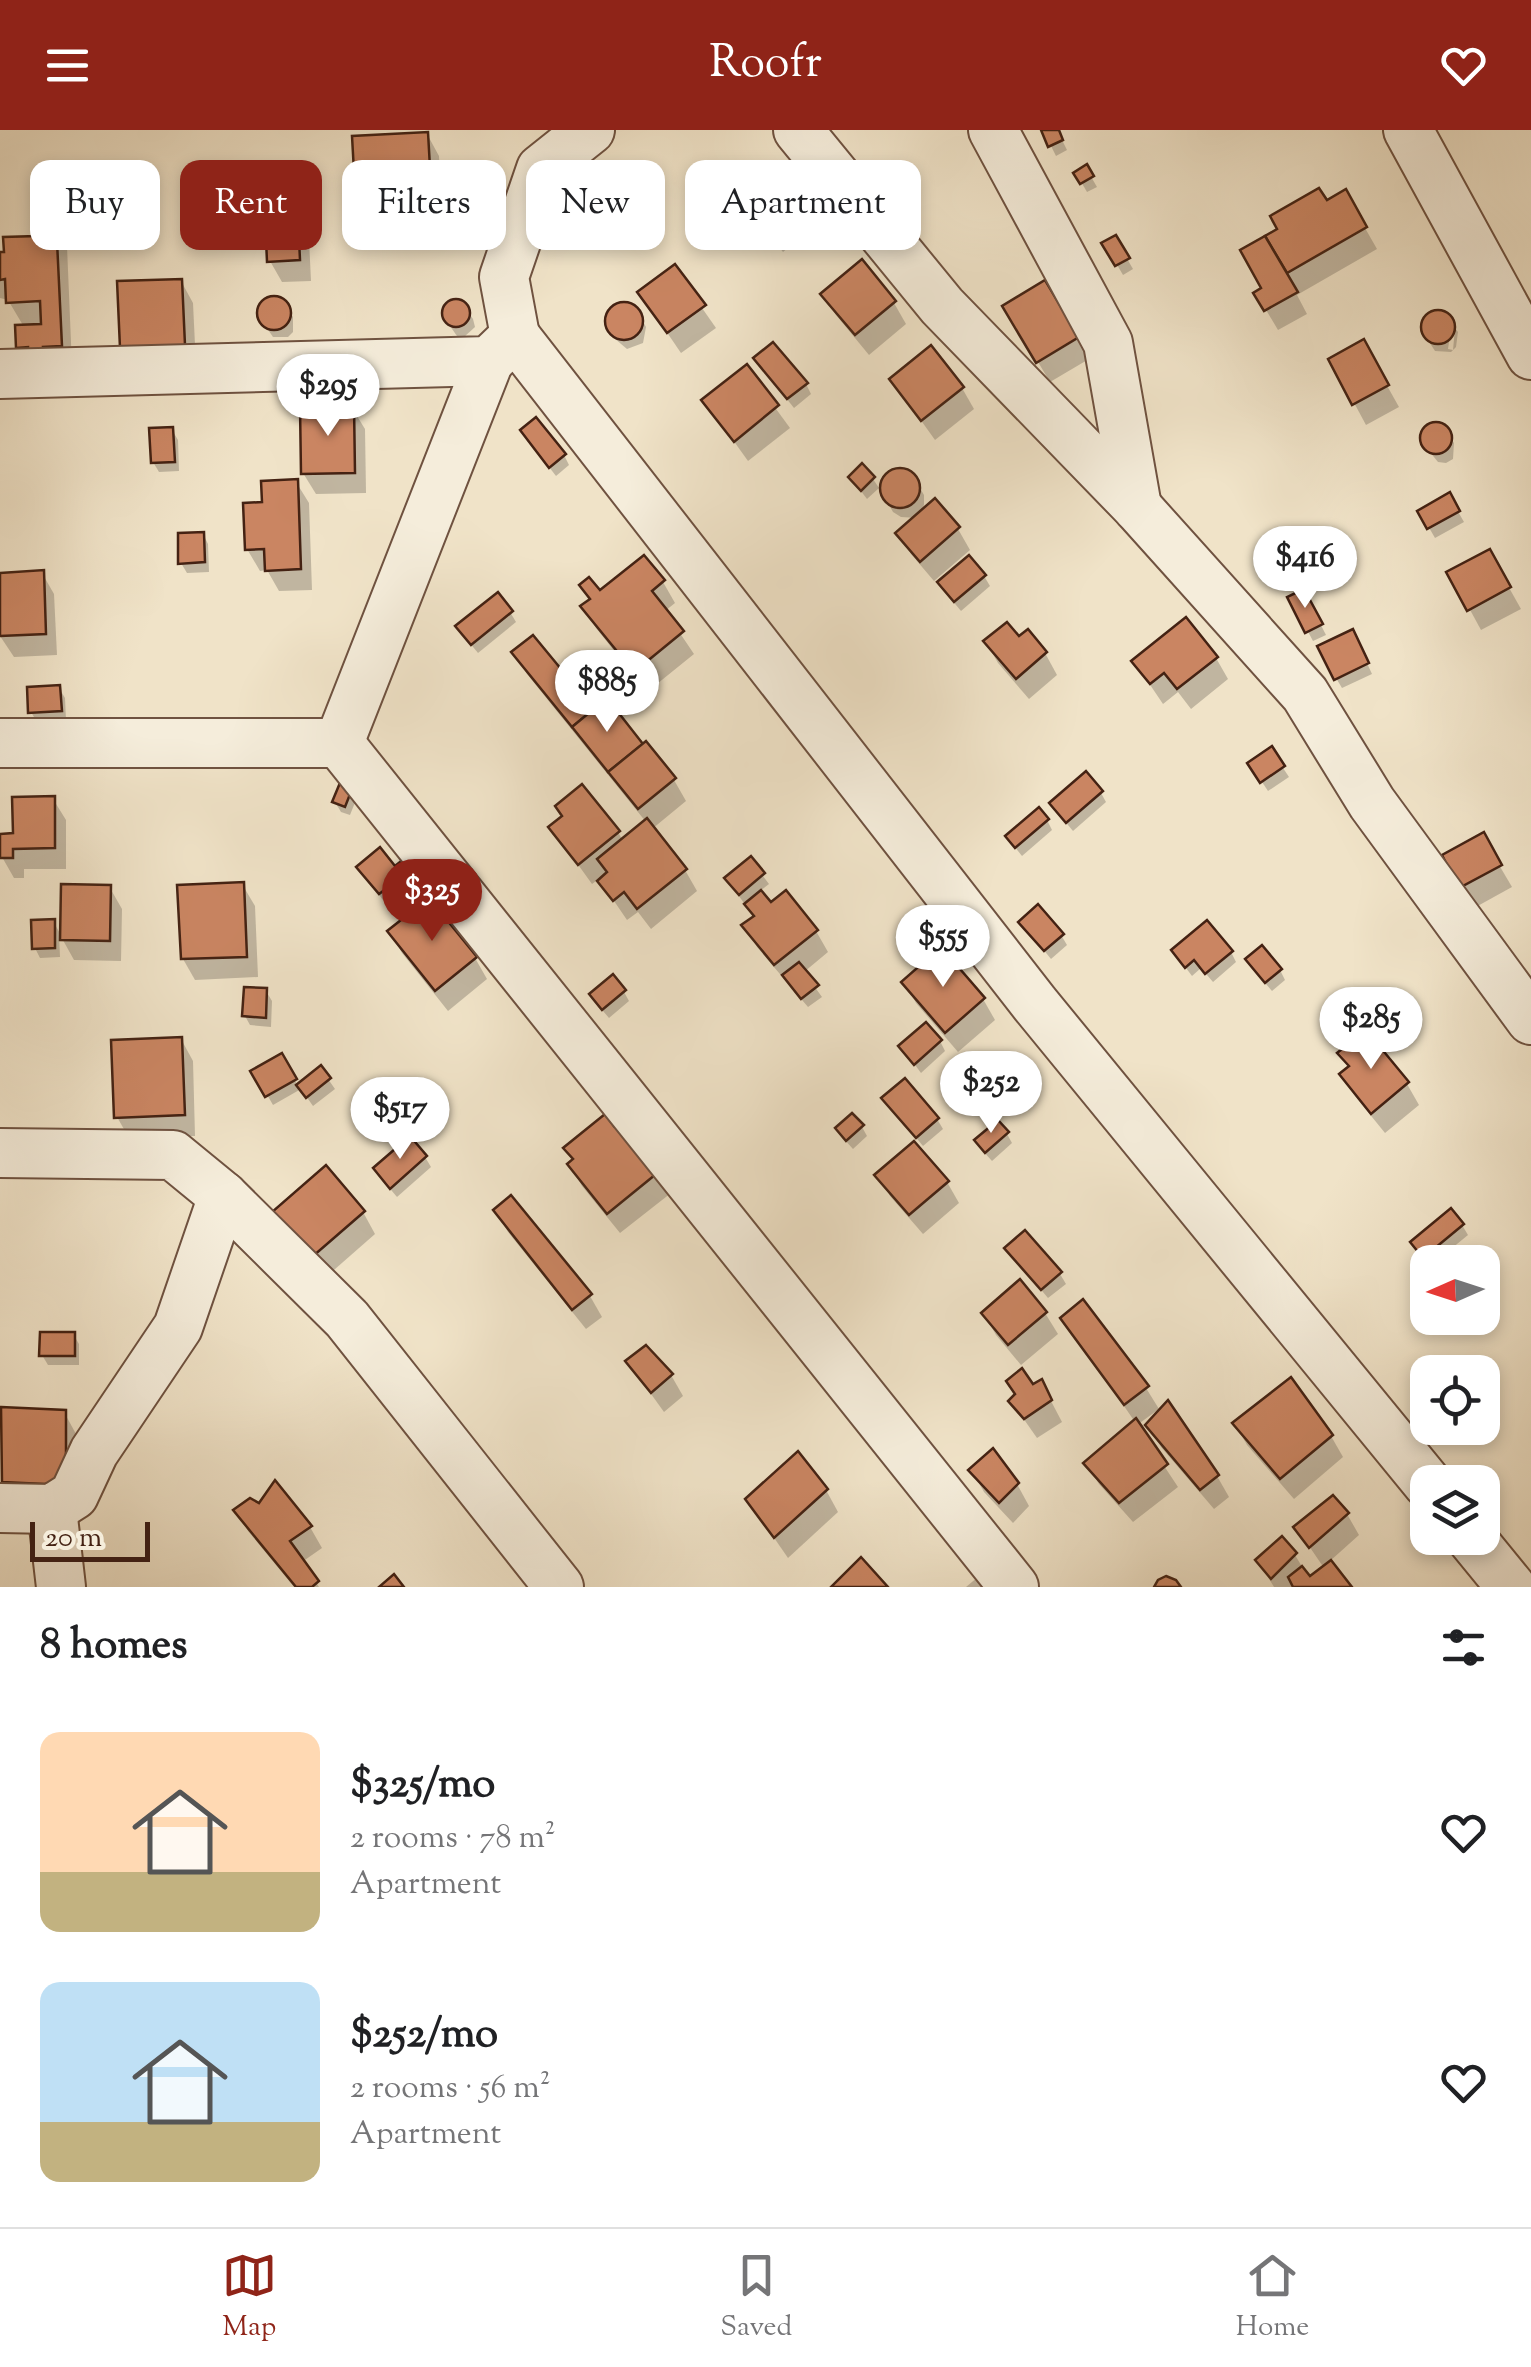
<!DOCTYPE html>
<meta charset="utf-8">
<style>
body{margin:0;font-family:"Sorts Mill Goudy",serif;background:#f6f6f6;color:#202124;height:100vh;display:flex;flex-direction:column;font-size:38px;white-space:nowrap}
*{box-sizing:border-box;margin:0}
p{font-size:32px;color:#757577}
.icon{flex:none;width:55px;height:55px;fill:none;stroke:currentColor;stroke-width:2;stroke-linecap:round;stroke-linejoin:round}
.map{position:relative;height:1457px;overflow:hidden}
.drawer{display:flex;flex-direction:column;background:#fff;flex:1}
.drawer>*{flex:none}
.banner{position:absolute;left:30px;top:30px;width:1000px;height:90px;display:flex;gap:20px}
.needle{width:65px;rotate:267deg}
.controls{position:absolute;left:1410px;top:1115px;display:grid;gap:20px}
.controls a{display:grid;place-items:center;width:90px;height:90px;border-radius:20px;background:#fff;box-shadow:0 5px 15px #0003;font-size:50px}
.scale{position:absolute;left:30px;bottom:25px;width:120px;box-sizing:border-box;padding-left:10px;border:5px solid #442213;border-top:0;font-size:28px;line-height:35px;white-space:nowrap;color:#442213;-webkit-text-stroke:8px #f5eddb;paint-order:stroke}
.price{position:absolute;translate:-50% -85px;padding:0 22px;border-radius:35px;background:#fff;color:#222;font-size:32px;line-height:65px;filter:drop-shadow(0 2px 5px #0008)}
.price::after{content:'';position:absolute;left:50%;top:60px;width:30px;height:22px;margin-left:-15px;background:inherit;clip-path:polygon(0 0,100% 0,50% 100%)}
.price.selected{background:#8f2418;color:#fff}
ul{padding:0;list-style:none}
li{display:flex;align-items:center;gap:30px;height:250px;padding:0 40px}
li span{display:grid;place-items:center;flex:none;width:280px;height:200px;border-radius:20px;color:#555}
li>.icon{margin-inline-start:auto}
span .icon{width:120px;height:120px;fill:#fffc;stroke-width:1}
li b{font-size:42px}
h2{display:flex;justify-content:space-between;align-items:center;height:120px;padding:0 40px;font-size:42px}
.tag{padding:0 35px;border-radius:20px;background:#fff;box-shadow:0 5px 15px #0003;font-size:35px;line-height:90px}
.tag.selected{background:#8f2418;color:#fff}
header{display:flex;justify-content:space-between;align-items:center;height:130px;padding:0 40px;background:#8f2418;color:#fff;font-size:45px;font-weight:600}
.dock{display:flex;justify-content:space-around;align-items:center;height:140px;border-top:2px solid #e0e0e0;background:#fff;font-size:28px;color:#757577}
.dock a{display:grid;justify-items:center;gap:5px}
.dock .selected{color:#8f2418}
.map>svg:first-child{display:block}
.shadow{fill:#0003}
.building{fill:#ca8562;stroke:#442213;stroke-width:2.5}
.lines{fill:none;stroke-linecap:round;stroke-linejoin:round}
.minor-casing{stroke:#6f5240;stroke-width:52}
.minor{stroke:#f5eddb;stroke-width:48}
</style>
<header><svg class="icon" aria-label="menu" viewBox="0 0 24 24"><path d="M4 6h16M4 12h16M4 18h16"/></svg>Roofr<svg class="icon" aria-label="heart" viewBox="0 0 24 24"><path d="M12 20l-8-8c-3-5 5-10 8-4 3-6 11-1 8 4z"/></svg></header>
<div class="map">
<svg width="1531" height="1457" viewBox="0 0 1531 1457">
<rect width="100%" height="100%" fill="#f0e3c8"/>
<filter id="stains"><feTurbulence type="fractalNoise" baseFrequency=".002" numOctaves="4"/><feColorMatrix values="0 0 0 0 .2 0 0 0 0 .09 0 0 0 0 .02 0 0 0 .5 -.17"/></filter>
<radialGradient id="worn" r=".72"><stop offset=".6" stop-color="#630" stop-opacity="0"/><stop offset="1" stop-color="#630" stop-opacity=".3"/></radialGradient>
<g class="shadow">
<polygon points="1043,0 1057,0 1067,20 1056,26"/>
<polygon points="427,4 439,26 442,77 408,79 409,89 393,90 381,69 381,62 369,63 357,41"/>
<polygon points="1086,38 1097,57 1087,62 1076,43"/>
<polygon points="295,45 307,67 311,151 282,152 270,131 280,110 278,82 270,68"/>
<polygon points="1345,63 1377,119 1297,165 1307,184 1278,200 1256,163 1265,159 1244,121"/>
<polygon points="54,71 66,92 72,236 31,238 18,217 24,197 8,170 0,168 0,125 40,108"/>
<polygon points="816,81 821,90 783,122 772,108"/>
<polygon points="1115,108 1133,139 1123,145 1105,114"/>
<polygon points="674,138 716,198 681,223 640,163"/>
<polygon points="181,151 193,173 196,236 135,238"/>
<polygon points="1044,154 1089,229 1050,252 1005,177"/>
<polygon points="823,164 894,173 906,194 869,225 836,185"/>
<polygon points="274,168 287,176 293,187 293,202 288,207 273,207 262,191 262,175"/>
<polygon points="453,171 461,172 473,189 475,197 464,207 457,206 445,189 444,181"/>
<polygon points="618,175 635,178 640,186 646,197 643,213 627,219 614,208 608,197 612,180"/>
<polygon points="1431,184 1447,185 1452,192 1448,219 1453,220 1455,198 1458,202 1456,217 1451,222 1435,221 1424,204 1426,188"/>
<polygon points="1363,213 1399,277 1366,295 1331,230"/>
<polygon points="746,238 790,298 748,331 705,271"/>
<polygon points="762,238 806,254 811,264 794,278"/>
<polygon points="892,250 962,258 974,279 935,310"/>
<polygon points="352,278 365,299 366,363 316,364 303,343"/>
<polygon points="1434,295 1442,296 1454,313 1453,329 1446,333 1438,332 1425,316 1423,307 1426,299"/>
<polygon points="172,300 178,310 179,341 159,342 153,332"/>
<polygon points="529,311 564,325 569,335 556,346"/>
<polygon points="896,340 913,346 924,365 924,375 917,386 935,372 958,399 970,420 934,451 911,424 899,403 917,388 901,387 893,382 882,362 887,345"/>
<polygon points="851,348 873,349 879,358 867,369"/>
<polygon points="296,352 309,373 312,460 279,461 267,440 260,441 247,419 264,375"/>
<polygon points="1449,366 1464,392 1435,408 1420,382"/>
<polygon points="203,404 208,414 209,442 187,443 181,433"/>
<polygon points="1489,422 1521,479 1481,500 1450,443"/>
<polygon points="42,443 54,464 57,525 14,527 0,506 0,445"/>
<polygon points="984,446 990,456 961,481 946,463"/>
<polygon points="663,452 675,473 665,481 694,524 647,562 596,498 584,477 591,471 582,456 600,464"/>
<polygon points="1304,462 1326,505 1313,511 1290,468"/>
<polygon points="510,482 516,492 478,523 464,506"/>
<polygon points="1019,510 1045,523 1057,545 1029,569 998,533 986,512"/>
<polygon points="1357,512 1372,544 1342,558 1336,548"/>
<polygon points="515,523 593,583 607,572 674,650 686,671 652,699 685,740 697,761 651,799 638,782 627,790 599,749 592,754 551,697 618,702 623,711 646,692 527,544"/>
<polygon points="1216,528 1228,549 1191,579 1178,562 1163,574 1134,531"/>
<polygon points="59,558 65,568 66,590 37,592 31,582"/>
<polygon points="1271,620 1289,647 1268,661 1250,634"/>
<polygon points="343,652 358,665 350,685 341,682 335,672"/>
<polygon points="1101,663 1106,672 1073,701 1058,683"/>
<polygon points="53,669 66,690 66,739 24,739 24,748 14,748 2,727 15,706"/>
<polygon points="1047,690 1052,700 1022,726 1014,716"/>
<polygon points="1492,723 1512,757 1474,778 1462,757"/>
<polygon points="751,730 769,754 759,762 771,776 816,801 828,822 804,842 822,867 808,877 757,817 745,796 755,788 733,758"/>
<polygon points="400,736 475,828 487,849 448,881 402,823 390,802 411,785 403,775 393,784 359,737 395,740"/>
<polygon points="242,754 255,776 258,847 195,850 183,829"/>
<polygon points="110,758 122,779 121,831 74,830 59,803 60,827 40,828 35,818 53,791 62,807"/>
<polygon points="1021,792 1061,805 1067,815 1051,829"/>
<polygon points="1231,822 1236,832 1213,852 1201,838 1192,846 1180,830"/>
<polygon points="1253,839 1280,840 1285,850 1272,861"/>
<polygon points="904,852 983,869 995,890 958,922 916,873"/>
<polygon points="266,861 272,871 271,897 250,895 245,886"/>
<polygon points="624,862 629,871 609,888 597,874"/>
<polygon points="181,909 193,931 195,1006 129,1008 117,987"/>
<polygon points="940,911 945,921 921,943 901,916"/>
<polygon points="1341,924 1407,954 1419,975 1385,1003 1355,966 1342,945 1350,939"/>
<polygon points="281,927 298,956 321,939 335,959 313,976 301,959 273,975 254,942"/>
<polygon points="884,969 937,989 943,999 923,1016"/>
<polygon points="862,997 867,1006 853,1019 843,1008"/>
<polygon points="1007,1004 1012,1013 992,1031 983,1021"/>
<polygon points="567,1018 659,1042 671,1063 620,1103 582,1056 570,1035 574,1031"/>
<polygon points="425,1027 431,1037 397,1067 381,1048"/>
<polygon points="878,1045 947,1052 959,1073 923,1104 890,1066"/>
<polygon points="496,1081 590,1166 602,1187 586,1199 508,1102"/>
<polygon points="363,1082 375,1104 326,1147 288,1104"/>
<polygon points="1462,1095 1468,1105 1435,1132 1428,1132 1419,1122"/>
<polygon points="1007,1119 1060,1144 1066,1154 1048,1168"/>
<polygon points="1045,1183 1058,1204 1021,1235 996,1205 984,1184"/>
<polygon points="1064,1189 1146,1258 1159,1279 1137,1295 1178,1357 1133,1392 1099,1354 1086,1333 1135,1292"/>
<polygon points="73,1204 79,1214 79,1235 48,1235 42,1225"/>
<polygon points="628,1232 671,1245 683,1266 664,1282"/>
<polygon points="1041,1252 1062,1292 1037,1308 1011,1271"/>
<polygon points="64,1282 76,1304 76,1375 17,1373 5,1352"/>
<polygon points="1235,1294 1331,1306 1343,1327 1294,1369 1247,1315"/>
<polygon points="1148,1295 1217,1346 1229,1367 1214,1379 1161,1317"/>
<polygon points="972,1341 1017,1354 1029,1376 1013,1393 984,1362"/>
<polygon points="826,1360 838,1382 788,1428 748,1370"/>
<polygon points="236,1380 310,1397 322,1418 302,1432 319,1457 294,1457 248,1401"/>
<polygon points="1347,1384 1359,1405 1330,1431 1349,1457 1274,1457 1258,1431 1295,1425 1310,1450 1324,1438 1296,1397"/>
<polygon points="985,1441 997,1457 966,1457"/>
</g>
<g class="building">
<polygon points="1041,0 1059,0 1063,10 1048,17"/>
<polygon points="428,2 431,56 398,58 398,69 378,70 377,41 354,42 352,6"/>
<polygon points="1087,34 1094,46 1080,54 1073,43"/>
<polygon points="296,43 300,130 267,132 266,109 277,108 275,69 268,69 267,44"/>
<polygon points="792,48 804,64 786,79 774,64"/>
<polygon points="1319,58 1327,70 1346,59 1367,97 1287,143 1265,106 1277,99 1270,86"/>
<polygon points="804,64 818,79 776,113 763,98"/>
<polygon points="35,69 55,69 62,216 43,217 44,226 28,227 28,217 16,218 15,195 41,194 40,171 6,173 5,149 0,150 0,122 4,122 3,107 37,106"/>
<polygon points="1116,105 1130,128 1115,136 1101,113"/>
<polygon points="1265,106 1298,162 1264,181 1253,163 1261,158 1240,120"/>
<polygon points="862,129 896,171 855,205 820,164"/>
<polygon points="675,134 706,175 667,203 637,162"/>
<polygon points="182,149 185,215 120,218 117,151"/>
<polygon points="1045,150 1079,207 1036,233 1002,176"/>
<circle cx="274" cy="183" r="17"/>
<circle cx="456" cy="183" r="14"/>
<circle cx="624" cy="191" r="19"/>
<circle cx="1438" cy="197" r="17"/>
<polygon points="1364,209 1389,255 1352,275 1328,229"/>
<polygon points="773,212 808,253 787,269 753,228"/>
<polygon points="931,215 964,257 921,291 889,249"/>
<polygon points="747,234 779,275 734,312 701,270"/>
<polygon points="354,275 355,343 301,344 300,276"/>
<polygon points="536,287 566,324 549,338 520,300"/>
<circle cx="1436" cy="308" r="16"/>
<polygon points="173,297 175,332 151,333 149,298"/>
<polygon points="862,333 875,347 861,361 848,347"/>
<circle cx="900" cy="358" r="20"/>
<polygon points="298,349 301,439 265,441 264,419 245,420 243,373 262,372 261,351"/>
<polygon points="1450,362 1460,381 1427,399 1417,381"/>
<polygon points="935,368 960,397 920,432 895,403"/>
<polygon points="204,402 205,432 178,434 178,403"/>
<polygon points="1490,419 1511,457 1467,481 1446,442"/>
<polygon points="644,425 665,450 652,461 684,501 634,542 580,476 590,469 579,455 589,447 600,460"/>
<polygon points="969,425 986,445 954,472 937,452"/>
<polygon points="44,440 46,504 0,506 0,443"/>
<polygon points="1304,459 1323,494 1305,503 1287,467"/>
<polygon points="498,462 513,481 471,515 455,496"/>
<polygon points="1186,487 1218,527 1177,559 1164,543 1150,554 1131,531"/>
<polygon points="1007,492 1019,506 1028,499 1047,522 1016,549 983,511"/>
<polygon points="1353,499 1369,533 1334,550 1317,516"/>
<polygon points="533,505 594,579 572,597 511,522"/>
<polygon points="60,555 62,581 28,583 27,557"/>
<polygon points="607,568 643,614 608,642 572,597"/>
<polygon points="646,611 676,648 638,679 608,642"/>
<polygon points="1272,616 1285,636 1260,653 1247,633"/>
<polygon points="1086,641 1103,661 1066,693 1049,673"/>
<polygon points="342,648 354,654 345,677 332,672"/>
<polygon points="582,654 620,701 578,735 548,697 562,686 555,676"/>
<polygon points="55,666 55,718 13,719 13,728 0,728 0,704 13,703 12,667"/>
<polygon points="1039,677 1049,689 1015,718 1005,706"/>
<polygon points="647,688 687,739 637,779 624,762 613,771 597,751 607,742 597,729"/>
<polygon points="1484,702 1502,735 1459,758 1442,725"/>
<polygon points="380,717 395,736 400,732 429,768 411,782 390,756 379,764 356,737"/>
<polygon points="751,726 765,743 739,765 724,748"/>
<polygon points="244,752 247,827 181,829 177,755"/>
<polygon points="61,754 111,755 110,811 60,810"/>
<polygon points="761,760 771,772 786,760 818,800 774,835 741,795 754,786 744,774"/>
<polygon points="429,768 477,827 435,861 387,801"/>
<polygon points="1038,774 1064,804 1044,821 1018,792"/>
<polygon points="55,789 55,818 32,819 31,790"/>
<polygon points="1207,790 1233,821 1205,844 1194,830 1185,838 1171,820"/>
<polygon points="1262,815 1282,839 1265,853 1245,829"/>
<polygon points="941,817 985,868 945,903 901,852"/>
<polygon points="799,832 819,855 801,869 782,845"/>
<polygon points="613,844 626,860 602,880 589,864"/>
<polygon points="244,857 267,858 266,888 242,886"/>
<polygon points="926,892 942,910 914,935 898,916"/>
<polygon points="1366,900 1409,952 1371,984 1339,944 1349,936 1337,923"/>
<polygon points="182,907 185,985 114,988 111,910"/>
<polygon points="282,923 297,949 265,967 250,941"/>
<polygon points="321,935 331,948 306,968 296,955"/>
<polygon points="905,948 939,988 916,1008 881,968"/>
<polygon points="852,983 864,995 846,1011 835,998"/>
<polygon points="605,984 614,996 620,990 661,1040 607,1084 567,1034 573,1029 563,1018"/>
<polygon points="998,990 1009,1002 985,1023 974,1010"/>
<polygon points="410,1006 427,1026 390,1059 373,1038"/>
<polygon points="914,1011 949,1051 909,1085 874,1045"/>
<polygon points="326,1035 365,1081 312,1127 272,1082"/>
<polygon points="511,1065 592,1164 572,1180 493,1080"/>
<polygon points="1451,1078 1464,1094 1423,1128 1410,1112"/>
<polygon points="1025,1100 1062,1142 1041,1160 1004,1118"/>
<polygon points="1020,1149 1047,1182 1008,1215 981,1183"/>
<polygon points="1083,1169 1149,1256 1124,1275 1060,1188"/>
<polygon points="40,1202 75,1202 75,1226 39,1226"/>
<polygon points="646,1215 673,1244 651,1263 625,1231"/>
<polygon points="1022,1238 1033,1254 1042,1249 1052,1270 1024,1289 1008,1271 1015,1264 1006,1251"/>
<polygon points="1291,1247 1333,1305 1280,1349 1232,1293"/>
<polygon points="1168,1270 1219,1345 1200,1360 1145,1295"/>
<polygon points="1,1277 66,1280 66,1355 2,1352"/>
<polygon points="1136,1288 1168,1334 1119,1373 1083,1333"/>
<polygon points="993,1318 1019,1353 999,1373 968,1340"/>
<polygon points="798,1321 828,1359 774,1408 745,1369"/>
<polygon points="275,1350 312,1396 290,1411 319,1451 312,1457 296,1457 233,1380 250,1368 259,1373"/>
<polygon points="1333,1365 1349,1383 1309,1418 1293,1397"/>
<polygon points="1282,1406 1297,1423 1271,1449 1255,1430"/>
<polygon points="861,1427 888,1457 831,1457"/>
<polygon points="1331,1430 1352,1457 1293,1457 1288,1447 1302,1436 1310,1446"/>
<polygon points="394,1444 404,1457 379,1457"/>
<polygon points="1166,1446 1176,1450 1181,1457 1154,1457 1158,1450"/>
</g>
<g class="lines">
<defs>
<g id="minor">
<polyline points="798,0 942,176 1137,377 1305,564 1372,673 1531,890"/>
<polyline points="993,0 1108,213 1137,377"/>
<polyline points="1408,0 1531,225"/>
<polyline points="515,206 504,147 541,39 590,0"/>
<polyline points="0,244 489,231 515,206 1035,874 1428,1354"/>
<polyline points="0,613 339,613 1014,1457"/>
<polyline points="339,613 489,231"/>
<polyline points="0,1023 173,1025 223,1066 178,1197 94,1322 74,1365 52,1379 0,1378"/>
<polyline points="223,1066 347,1189 559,1457"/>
<polyline points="52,1379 61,1457"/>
<polyline points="1471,1408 1511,1457"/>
</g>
</defs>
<use href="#minor" class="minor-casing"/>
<use href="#minor" class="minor"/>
</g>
<rect width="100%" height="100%" filter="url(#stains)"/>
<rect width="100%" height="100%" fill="url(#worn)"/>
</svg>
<div class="controls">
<a><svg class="needle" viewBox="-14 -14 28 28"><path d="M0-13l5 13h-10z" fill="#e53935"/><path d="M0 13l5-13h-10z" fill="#757577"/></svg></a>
<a><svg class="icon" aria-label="locate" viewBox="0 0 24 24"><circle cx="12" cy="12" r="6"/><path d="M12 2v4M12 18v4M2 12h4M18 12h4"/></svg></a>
<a><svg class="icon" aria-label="layers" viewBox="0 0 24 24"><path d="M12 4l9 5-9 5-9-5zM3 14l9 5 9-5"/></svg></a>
</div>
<div class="scale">20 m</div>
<b class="price" style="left:328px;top:309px">$295</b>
<b class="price" style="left:1305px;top:481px">$416</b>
<b class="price" style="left:607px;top:605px">$885</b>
<b class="price selected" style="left:432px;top:814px">$325</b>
<b class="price" style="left:943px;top:860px">$555</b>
<b class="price" style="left:1371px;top:942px">$285</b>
<b class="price" style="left:991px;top:1006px">$252</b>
<b class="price" style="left:400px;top:1032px">$517</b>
<div class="banner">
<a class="tag">Buy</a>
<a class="tag selected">Rent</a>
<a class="tag">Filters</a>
<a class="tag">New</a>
<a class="tag">Apartment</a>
</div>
</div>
<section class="drawer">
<h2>8 homes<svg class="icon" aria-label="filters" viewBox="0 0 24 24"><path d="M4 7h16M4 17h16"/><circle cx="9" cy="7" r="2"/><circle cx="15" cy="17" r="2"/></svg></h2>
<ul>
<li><span style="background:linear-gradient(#ffd9b3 70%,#c2b280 0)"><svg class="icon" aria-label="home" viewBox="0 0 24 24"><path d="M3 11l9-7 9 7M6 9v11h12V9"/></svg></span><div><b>$325/mo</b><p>2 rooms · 78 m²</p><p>Apartment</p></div><svg class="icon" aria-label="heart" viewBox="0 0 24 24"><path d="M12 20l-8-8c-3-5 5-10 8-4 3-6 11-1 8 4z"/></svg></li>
<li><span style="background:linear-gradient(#bfe0f5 70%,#c2b280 0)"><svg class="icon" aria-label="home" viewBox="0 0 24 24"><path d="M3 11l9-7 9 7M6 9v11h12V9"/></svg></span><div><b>$252/mo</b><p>2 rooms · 56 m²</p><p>Apartment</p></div><svg class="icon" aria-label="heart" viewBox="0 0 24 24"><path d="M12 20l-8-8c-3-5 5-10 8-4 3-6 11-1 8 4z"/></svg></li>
</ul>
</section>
<nav class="dock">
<a class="selected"><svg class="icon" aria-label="map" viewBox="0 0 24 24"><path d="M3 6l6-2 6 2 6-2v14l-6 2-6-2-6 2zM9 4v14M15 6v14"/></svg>Map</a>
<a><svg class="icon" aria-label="saved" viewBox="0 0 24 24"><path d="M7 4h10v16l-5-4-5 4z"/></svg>Saved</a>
<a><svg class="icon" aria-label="home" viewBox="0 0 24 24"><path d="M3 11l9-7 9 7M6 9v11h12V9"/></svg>Home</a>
</nav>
